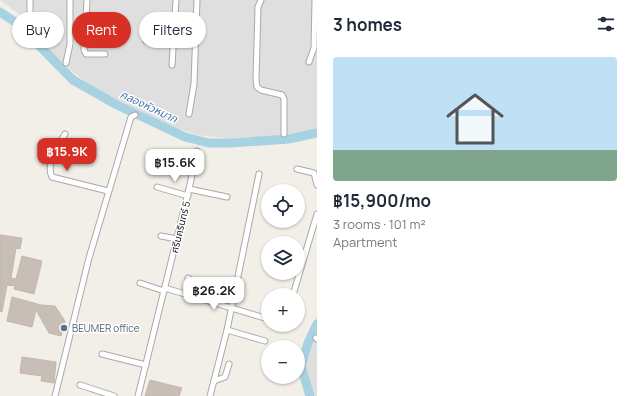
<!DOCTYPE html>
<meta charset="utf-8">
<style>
body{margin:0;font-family:Manrope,"Noto Sans Thai",sans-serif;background:#f6f6f7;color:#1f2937;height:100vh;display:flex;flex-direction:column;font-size:15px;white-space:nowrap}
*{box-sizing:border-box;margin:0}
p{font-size:13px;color:#747a83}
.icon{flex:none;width:22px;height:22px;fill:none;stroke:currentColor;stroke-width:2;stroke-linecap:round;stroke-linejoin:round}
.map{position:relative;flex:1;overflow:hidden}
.sheet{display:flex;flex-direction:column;background:#fff;width:316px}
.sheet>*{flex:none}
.banner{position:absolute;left:12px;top:12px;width:245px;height:36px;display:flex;gap:8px}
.fabs{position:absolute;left:261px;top:184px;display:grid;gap:8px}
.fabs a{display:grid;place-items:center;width:44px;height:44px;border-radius:50%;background:#fff;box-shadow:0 1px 3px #0004;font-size:20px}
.price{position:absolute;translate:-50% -34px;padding:0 9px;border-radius:8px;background:#fff;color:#222;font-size:13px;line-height:26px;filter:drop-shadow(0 1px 2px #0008)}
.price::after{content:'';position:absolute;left:50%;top:24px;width:12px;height:9px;margin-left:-6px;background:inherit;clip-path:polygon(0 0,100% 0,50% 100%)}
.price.selected{background:#d93025;color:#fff}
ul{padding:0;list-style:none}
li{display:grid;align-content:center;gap:8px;height:212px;padding:0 16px}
li span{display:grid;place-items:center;height:124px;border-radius:4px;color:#555}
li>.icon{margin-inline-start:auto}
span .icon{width:72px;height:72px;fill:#fffc;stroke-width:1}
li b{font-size:17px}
h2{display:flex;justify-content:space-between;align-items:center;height:48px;padding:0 16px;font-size:17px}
.chip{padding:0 14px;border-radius:18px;background:#fff;box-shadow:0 1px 3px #0004;font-size:14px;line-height:36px}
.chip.selected{background:#d93025;color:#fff}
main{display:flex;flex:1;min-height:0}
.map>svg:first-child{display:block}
.residential{fill:#e0dfdf}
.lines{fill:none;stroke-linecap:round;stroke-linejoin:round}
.river{stroke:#a7d2e1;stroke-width:9}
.building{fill:#c7bfb7;stroke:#c5b6a9}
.minor-casing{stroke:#a9a9a9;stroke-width:7}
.minor{stroke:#fff;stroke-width:5}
.service-dot{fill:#5c6f8a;stroke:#fff;stroke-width:1.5}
.labels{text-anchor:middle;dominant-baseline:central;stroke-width:3;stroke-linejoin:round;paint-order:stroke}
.street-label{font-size:10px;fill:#222;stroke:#fff}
.service-label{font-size:10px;fill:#4e5e75;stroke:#fff;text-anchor:start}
.water-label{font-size:11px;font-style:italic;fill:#4577af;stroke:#fff}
</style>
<main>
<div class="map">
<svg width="317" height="396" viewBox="0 0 317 396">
<rect width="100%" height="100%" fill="#f2efe8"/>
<g class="residential">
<polygon points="0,0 317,0 317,128 289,136 225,138 197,135 173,127 121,102 85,82 49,51 26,19"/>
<polygon points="317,315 317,396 305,396 298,363 305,341"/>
</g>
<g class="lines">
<g class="river">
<polyline points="0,12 18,24 73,80 117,105 185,137 209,143 230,143 289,139 317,133"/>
<polyline points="310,396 301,366 308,343 317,324"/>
</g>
</g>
<g class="building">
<polygon points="0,235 22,238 20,249 16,248 11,278 16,279 22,256 42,261 34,294 14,289 15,286 7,285 2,312 0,311"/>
<polygon points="12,297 41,305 55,306 65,321 61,336 49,333 36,310 32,327 7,321"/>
<polygon points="22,357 56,362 54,383 41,381 42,376 20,373"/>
<polygon points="150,380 182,388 179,396 145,396"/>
</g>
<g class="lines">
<defs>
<g id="minor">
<polyline points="87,0 84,50 86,54 105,54"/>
<polyline points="261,0 258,7 256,80 257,87 261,90 282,95 284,99 284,134"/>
<polyline points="28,20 30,16 30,0"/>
<polyline points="146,41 175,42"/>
<polyline points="309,62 314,48 315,0"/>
<polyline points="66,63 70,44 70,0"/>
<polyline points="172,65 176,0"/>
<polyline points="189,114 194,84 197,0"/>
<path d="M 65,134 C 59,145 45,163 52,177 L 108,191"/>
<polyline points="297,169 314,173 317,185"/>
<polyline points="157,187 188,196"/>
<polyline points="189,189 227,197"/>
<polyline points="161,236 177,239"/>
<polyline points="188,278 198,284 198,297"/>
<polyline points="140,283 164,291"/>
<polyline points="165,288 268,319"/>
<polyline points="293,295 317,214"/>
<polyline points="227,330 265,341"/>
<polyline points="316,338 317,339"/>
<polyline points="102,354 146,365"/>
<polyline points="214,381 225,377 229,364"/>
<polyline points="80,385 114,396"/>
<polyline points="55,396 89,258 131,117 135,115"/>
<polyline points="138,396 189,189 197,151"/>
<polyline points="210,396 227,330 259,174"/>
</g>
</defs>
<use href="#minor" class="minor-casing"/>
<use href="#minor" class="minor"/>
</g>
<circle class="service-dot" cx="64" cy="328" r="4"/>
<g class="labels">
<g class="street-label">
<text transform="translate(180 227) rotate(-76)">ศรีนครินทร์ 5</text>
</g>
<g class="service-label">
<text x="72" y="328">BEUMER office</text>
</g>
<g class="water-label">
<text transform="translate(149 106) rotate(25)">คลองหัวหมาก</text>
</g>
</g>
</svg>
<div class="fabs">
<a><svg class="icon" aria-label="locate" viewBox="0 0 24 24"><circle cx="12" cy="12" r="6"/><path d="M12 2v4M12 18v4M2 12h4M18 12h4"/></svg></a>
<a><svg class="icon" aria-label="layers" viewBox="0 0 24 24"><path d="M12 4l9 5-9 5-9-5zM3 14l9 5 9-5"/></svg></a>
<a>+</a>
<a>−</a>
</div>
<b class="price selected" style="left:67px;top:172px">฿15.9K</b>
<b class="price" style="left:175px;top:183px">฿15.6K</b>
<b class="price" style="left:214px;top:311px">฿26.2K</b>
<div class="banner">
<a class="chip">Buy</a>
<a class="chip selected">Rent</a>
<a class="chip">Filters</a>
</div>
</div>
<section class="sheet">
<h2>3 homes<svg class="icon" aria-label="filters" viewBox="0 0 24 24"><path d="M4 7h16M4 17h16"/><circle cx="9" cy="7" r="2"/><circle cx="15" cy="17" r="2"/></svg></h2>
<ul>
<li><span style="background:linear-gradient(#bfe0f5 75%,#7fa58c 0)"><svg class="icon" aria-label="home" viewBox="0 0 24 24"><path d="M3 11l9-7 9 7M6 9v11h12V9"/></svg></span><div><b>฿15,900/mo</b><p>3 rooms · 101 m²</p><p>Apartment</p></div></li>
</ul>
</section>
</main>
